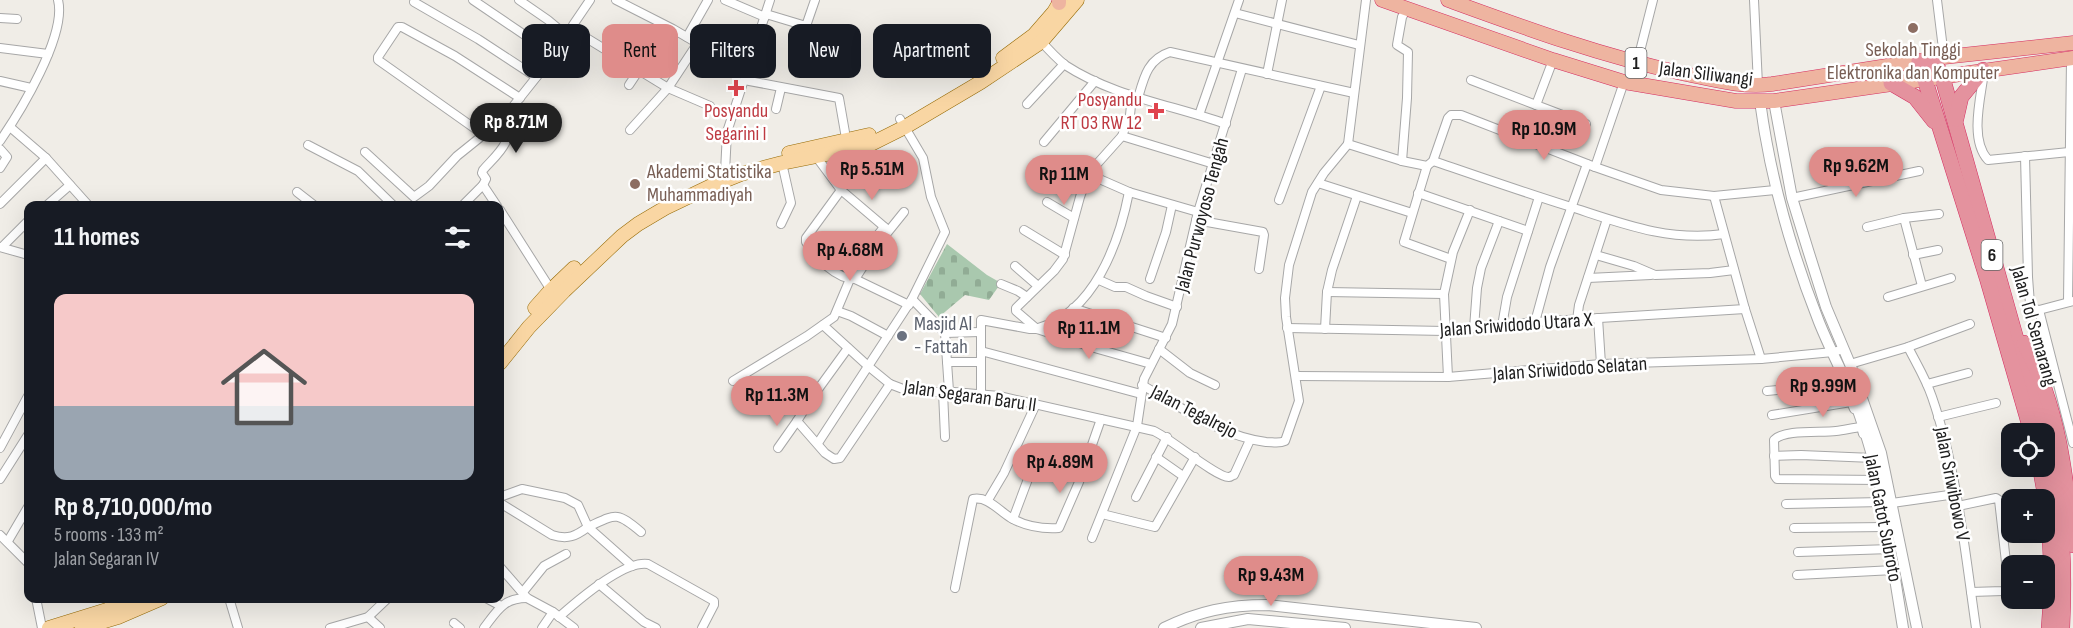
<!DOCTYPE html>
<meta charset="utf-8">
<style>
body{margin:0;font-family:"Sofia Sans Condensed",sans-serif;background:#20242c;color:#f1f3f6;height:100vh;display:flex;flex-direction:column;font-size:22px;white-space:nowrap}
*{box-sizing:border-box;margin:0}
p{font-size:20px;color:#9ea1a6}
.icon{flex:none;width:33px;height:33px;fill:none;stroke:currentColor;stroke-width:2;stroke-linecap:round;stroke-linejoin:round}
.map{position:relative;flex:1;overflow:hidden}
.side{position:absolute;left:24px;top:201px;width:480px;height:402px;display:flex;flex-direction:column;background:#171b24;border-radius:12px;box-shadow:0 6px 24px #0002}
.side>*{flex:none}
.top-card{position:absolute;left:522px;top:24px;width:570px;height:54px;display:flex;gap:12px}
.tools{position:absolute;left:2001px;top:423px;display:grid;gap:12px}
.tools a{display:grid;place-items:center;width:54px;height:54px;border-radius:12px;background:#171b24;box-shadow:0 6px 24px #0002;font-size:30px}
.price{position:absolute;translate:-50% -51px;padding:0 14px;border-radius:21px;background:#df8c8a;color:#111;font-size:20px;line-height:39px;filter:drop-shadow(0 2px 3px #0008)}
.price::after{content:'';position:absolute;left:50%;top:36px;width:18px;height:14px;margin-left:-9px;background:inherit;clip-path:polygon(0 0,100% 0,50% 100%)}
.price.active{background:#222;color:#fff}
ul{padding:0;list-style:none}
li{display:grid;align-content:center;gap:12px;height:318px;padding:0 30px}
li+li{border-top:2px solid #363941}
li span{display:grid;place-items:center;height:186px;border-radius:12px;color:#555}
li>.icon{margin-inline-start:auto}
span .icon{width:108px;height:108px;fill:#fffc;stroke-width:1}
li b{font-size:26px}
h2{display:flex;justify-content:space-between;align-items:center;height:72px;padding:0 30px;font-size:26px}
.chip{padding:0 21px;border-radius:12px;background:#171b24;box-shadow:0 6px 24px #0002;font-size:21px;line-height:54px}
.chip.active{background:#df8c8a;color:#111}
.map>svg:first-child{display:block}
.cemetery{fill:url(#cemetery-stones)}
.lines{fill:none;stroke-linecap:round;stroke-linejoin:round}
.minor-casing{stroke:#a7a7a7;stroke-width:10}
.tertiary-casing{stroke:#a7a7a7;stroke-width:12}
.primary-casing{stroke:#966b06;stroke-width:15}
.trunk-casing{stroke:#d52d61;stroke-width:15}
.motorway-casing{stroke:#d52d61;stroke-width:16}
.minor{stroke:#fff;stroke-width:8}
.tertiary{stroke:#fff;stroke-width:10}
.primary{stroke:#f9d6a3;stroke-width:14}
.trunk{stroke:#eeb4a0;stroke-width:14}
.motorway{stroke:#e4929e;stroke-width:15}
.education-dot{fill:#8d6e63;stroke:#fff;stroke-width:2}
.health-dot{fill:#e0444e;stroke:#fff;stroke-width:2}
.worship-dot{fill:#6b7280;stroke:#fff;stroke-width:2}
.labels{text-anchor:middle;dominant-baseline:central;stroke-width:5;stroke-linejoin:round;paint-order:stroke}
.shield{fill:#fff;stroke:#636363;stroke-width:1.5}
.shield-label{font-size:18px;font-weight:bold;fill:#202020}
.education-label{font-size:20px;fill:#785e54;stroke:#fff}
.street-label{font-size:20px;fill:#202020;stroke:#fff}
.health-label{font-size:20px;fill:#be3a42;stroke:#fff;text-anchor:end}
.worship-label{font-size:20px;fill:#5b616d;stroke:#fff;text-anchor:start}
</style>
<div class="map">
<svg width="2073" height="628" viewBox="0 0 2073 628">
<defs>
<pattern id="cemetery-stones" width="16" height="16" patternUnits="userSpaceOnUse" patternTransform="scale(1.5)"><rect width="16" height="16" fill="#a9c8ae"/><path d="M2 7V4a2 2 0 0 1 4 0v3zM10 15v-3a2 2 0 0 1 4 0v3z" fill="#91ac95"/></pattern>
</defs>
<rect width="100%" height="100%" fill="#f0ede7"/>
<polygon class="cemetery" points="947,244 987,275 1001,283 989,300 965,295 939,317 920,294"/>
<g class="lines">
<defs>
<g id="minor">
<polyline points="473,0 554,55"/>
<polyline points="590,0 573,25 575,31 668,88 710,106"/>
<polyline points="616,0 673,29 719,56 751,63"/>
<polyline points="725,0 765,17"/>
<polyline points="1754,0 1758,85"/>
<polyline points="1937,0 1944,57"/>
<polyline points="414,2 478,39 536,77"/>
<polyline points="1235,13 1359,45"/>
<polyline points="766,14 806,26 815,0"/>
<polyline points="0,18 17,19"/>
<polyline points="687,37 708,0"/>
<path d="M 1039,39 C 1047,48 1056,58 1065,65 C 1114,97 1173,105 1226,124"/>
<polyline points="0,48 48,54"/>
<polyline points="1553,60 1536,105 1586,124"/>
<polyline points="1637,63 1653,0"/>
<path d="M 1984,72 C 1981,97 1969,139 1988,160 L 2069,152"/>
<polyline points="1267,74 1282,0"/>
<polyline points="744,80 839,98 847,144"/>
<polyline points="1471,80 1536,105"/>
<polyline points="0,81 31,88"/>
<polyline points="629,85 639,70"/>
<path d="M 1138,98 C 1144,77 1148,59 1170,52 L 1354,93"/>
<polyline points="1027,104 1064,64"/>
<polyline points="776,109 781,88"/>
<polyline points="1199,115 1239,0"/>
<polyline points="10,127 46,158 89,206"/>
<polyline points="630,130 668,88 697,44"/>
<polyline points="484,135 378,60 378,57 398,27 402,27 455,56 520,98"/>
<polyline points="1122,136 1214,164"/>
<path d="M 0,141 C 20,112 67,35 58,0"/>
<polyline points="1044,142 1095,81"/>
<polyline points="1348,144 1402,161 1427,166 1433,161 1448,118 1451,115 1461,115 1595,167 1661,190 1714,196 1775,190"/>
<polyline points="1348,144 1366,0"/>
<polyline points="308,145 358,171 394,206"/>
<polyline points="0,149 7,157 0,168"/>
<polyline points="365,152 414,197 429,186 457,156 503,119 554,55 566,35 548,20 519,0"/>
<path d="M 815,155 L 841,190 L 806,238 L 806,242 C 815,257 836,279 855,279 L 909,305"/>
<polyline points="2025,156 2028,277 2030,304 2034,309 2039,310"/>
<polyline points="1402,161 1407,98 1408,52 1397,45 1402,17 1407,8"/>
<path d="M 1433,161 C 1478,176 1523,192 1568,206 C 1621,223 1667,242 1724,234"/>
<polyline points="1427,166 1404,242 1451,259"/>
<polyline points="1595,167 1624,82"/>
<polyline points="725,172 727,132 770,0"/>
<polyline points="1088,174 1129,192 1198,212"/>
<polyline points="1318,183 1412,213"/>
<polyline points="483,185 497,206"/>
<polyline points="841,190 888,230"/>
<polyline points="297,192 315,206"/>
<polyline points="1418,193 1528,231"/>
<polyline points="1714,196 1745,309 1761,359"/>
<polyline points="1792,198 1919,171"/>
<polyline points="1279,200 1321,86"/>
<polyline points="1047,202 1074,218"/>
<polyline points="0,204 46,158"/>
<polyline points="46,206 70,185"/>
<path d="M 462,206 L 483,185 L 486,179 L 482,173 L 483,170 C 496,155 517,140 503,119"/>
<polyline points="500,210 551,290"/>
<polyline points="1904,218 1922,286"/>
<polyline points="1196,220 1263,232 1264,235 1259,269"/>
<polyline points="781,224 791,203 782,163"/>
<polyline points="1867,227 1904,218 1939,214"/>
<polyline points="1024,230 1065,255"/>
<polyline points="809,235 834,261 849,269 852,268 884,227"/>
<polyline points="3,246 28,221"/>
<polyline points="0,247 28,255"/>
<polyline points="1596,255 1634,266 1655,275 1710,273 1734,270"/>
<polyline points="1913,255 1938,250"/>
<polyline points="1015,266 1038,286"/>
<polyline points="1588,278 1651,275"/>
<polyline points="855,279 875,248 904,212"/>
<polyline points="1150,279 1166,232 1172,205"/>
<polyline points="1099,280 1115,287 1126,287 1146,296 1177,307"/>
<polyline points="1001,284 1018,291 1027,297"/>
<polyline points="1327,292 1444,294"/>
<polyline points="1888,297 1951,278"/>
<polyline points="912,299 945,333 949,391"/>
<polyline points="2068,302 2071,59"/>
<polyline points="1073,308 1166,338"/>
<polyline points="2039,310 2073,443"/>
<polyline points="2039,310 2073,301"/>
<polyline points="837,311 851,316 888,336"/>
<polyline points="1598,318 1601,364"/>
<polyline points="1577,320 1579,305 1607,219"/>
<polyline points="1535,322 1550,267 1587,164"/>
<path d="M 823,325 L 868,366 L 890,384 L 903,389 L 918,392 L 954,392 L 999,396 L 1154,431 C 1170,438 1217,478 1229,477 C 1231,477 1232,475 1234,475 L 1250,440"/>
<polyline points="1502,326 1507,297 1539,197"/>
<path d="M 1038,328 C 1094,313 1119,243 1129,192"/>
<polyline points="1287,328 1445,331 1535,322 1745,309"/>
<polyline points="1474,328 1477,288 1481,268 1499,221"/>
<polyline points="1037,329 1016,311 1016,308 1054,271 1063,259 1080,197 1088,174 1122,136 1130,115 1132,96"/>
<polyline points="1325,329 1327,292 1332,270 1357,196"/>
<polyline points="945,333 980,332"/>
<path d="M 1908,347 C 1916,363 1926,379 1932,397 C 1957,469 1965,552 1976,628"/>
<polyline points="848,348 811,399 797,421 825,453 834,459 840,458 890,384"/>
<polyline points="1159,349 1190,373 1215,385"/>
<polyline points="981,351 1141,394"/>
<polyline points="947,362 981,362"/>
<polyline points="1850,364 1908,347 1970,324"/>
<polyline points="1296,376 1448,377 1601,364 1761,359 1833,352 1844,349"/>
<polyline points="1448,377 1444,294 1453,252 1470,210"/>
<polyline points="733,381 807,336 834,317 850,279"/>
<polyline points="1927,384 1968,373"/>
<path d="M 1142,385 C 1181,407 1220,436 1266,442 C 1273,442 1279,444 1285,441 L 1299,401 L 1286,317 L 1285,298 L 1289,265 L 1312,192 L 1324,173 L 1348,144"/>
<polyline points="1767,391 1799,388 1840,379 1845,387"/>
<polyline points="943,392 945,437"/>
<polyline points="981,393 981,320 1030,329 1037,329 1098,349 1151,364"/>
<polyline points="1772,415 1851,402 1854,409"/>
<polyline points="1938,417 1996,403"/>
<path d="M 1863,434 L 1861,427 C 1853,428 1844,430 1836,431 C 1821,433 1784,429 1774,440 L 1775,476 L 1777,479 L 1879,480"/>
<polyline points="818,443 912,299 945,232 931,197 923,158 900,119"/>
<polyline points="0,448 28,396"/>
<polyline points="778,448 797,421"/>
<polyline points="1774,456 1801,455 1873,458"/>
<polyline points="1156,457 1183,476"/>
<polyline points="0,479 28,435"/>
<path d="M 500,497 L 522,489 L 565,498 L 578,505 L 588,527 C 616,514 616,511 641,532"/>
<polyline points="1136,497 1167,437"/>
<polyline points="988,500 1004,473 1036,404"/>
<path d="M 500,503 L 552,535 C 568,540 576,536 588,527 L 632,566"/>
<polyline points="1892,503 1956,494"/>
<polyline points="1786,504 1882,502"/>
<polyline points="1958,506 1996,498 1999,500 2006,562 2006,588 2003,591 1971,592"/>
<polyline points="1102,514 1155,527 1195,457"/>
<polyline points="1013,519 1028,479"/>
<polyline points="1794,528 1886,527"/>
<polyline points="0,535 28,563"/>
<polyline points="1092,538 1137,426 1144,379 1172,324 1198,212 1242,69"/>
<polyline points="8,541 28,507"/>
<polyline points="1798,552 1891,549"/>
<polyline points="500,567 527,598 553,612 574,628"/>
<polyline points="1797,575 1894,570"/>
<polyline points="599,584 644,622 656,628"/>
<path d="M 955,588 L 973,499 C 988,496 999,511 1011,518 C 1025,526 1043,529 1059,528 L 1079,482 L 1101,419"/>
<polyline points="523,592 544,566 566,554"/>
<polyline points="36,598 42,628"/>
<polyline points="229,598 238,628"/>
<polyline points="486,598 501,606"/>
<polyline points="368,617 380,628"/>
<path d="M 559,617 C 577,601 624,560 648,564 L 714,601 L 714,605 L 702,628"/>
<polyline points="454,623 460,628"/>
<polyline points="330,628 368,617 388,598"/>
<path d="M 484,628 C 497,611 503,598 527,598"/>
<polyline points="542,628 553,612"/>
</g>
<g id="tertiary">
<path d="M 1760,101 C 1770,177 1791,251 1819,322 C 1829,347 1842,372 1853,397 C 1864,424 1871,452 1879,480 L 1903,628"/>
<polyline points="1774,101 1792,198 1808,250 1826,307 1850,364 1881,453 1917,628"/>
<path d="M 1164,628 C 1199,611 1228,605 1267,605 L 1476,628"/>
<polyline points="1201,628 1248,619 1345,628"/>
</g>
<g id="primary">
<polyline points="1003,58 1034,35 1054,12 1061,0"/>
<polyline points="789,153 869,135"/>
<polyline points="535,308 551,290 574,268"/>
<polyline points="500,363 529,327 564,291 622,236 638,224 665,208 711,186 741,174 782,163 867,146 905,127 981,82 1041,42 1077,0"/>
<polyline points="49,628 107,610 135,598"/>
<polyline points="82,628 118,617 162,598"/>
</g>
<g id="trunk">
<polyline points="1382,0 1553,60 1624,82 1736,101 1774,101 2073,58"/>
<path d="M 1448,0 C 1525,28 1601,56 1681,73 C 1711,79 1741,88 1772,84 L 1944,57 L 2073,43"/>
<polyline points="1059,3 1059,0"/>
</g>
<g id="motorway">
<polyline points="1933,59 1942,76 2043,434"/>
<polyline points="1919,61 1987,278 2032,434"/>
<polyline points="1891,83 1915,97 1934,121"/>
<polyline points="1956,119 1961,97 1983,70"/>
<path d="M 2024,343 C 2058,404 2066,477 2073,545"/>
<path d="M 2044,441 C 2049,462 2054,484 2058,506 C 2064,546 2064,587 2062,628"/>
<path d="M 2040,467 C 2051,521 2054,573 2049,628"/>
</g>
</defs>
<use href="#minor" class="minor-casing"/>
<use href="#tertiary" class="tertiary-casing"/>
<use href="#primary" class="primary-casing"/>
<use href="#trunk" class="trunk-casing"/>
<use href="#motorway" class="motorway-casing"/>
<use href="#minor" class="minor"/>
<use href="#tertiary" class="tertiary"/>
<use href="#primary" class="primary"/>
<use href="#trunk" class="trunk"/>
<use href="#motorway" class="motorway"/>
</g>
<g class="education-dot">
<circle cx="1913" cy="28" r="6"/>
<circle cx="635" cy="184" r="6"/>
</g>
<g class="health-dot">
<path d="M733 79h6v6h6v6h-6v6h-6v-6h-6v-6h6z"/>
<path d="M1153 102h6v6h6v6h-6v6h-6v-6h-6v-6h6z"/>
</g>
<circle class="worship-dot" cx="902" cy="336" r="6"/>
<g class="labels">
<g class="shield">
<rect x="1625.5" y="48" width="21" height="30" rx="4.5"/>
<rect x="1981.5" y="240" width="21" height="30" rx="4.5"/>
</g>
<g class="shield-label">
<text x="1636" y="63">1</text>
<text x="1992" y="255">6</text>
</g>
<g class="education-label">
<text x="1913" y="50">Sekolah Tinggi<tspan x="1913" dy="23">Elektronika dan Komputer</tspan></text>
<text x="647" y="172" text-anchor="start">Akademi Statistika<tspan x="647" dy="23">Muhammadiyah</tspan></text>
</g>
<g class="street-label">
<text transform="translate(1706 74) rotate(7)">Jalan Siliwangi</text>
<text transform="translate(1202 215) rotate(-75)">Jalan Purwoyoso Tengah</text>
<text transform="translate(1516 325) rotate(-4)">Jalan Sriwidodo Utara X</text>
<text transform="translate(2034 326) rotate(74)">Jalan Tol Semarang</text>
<text transform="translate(1570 369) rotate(-4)">Jalan Sriwidodo Selatan</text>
<text transform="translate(970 396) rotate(8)">Jalan Segaran Baru II</text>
<text transform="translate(1194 412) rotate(27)">Jalan Tegalrejo</text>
<text transform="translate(1952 484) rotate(79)">Jalan Sriwibowo V</text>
<text transform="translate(1883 518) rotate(79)">Jalan Gatot Subroto</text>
</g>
<g class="health-label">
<text x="1142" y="100">Posyandu<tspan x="1142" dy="23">RT 03 RW 12</tspan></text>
<text x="736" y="111" text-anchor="middle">Posyandu<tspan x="736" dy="23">Segarini I</tspan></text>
</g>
<g class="worship-label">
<text x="914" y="324">Masjid Al<tspan x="914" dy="23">- Fattah</tspan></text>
</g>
</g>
</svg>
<div class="tools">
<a><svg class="icon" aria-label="locate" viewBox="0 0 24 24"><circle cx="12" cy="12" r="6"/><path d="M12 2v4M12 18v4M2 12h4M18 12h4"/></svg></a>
<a>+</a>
<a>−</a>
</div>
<b class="price active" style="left:516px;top:154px">Rp 8.71M</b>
<b class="price" style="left:1544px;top:161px">Rp 10.9M</b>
<b class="price" style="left:1856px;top:198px">Rp 9.62M</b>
<b class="price" style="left:872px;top:201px">Rp 5.51M</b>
<b class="price" style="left:1064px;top:206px">Rp 11M</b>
<b class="price" style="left:850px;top:282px">Rp 4.68M</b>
<b class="price" style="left:1089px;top:360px">Rp 11.1M</b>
<b class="price" style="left:1823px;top:418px">Rp 9.99M</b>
<b class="price" style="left:777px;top:427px">Rp 11.3M</b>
<b class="price" style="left:1060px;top:494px">Rp 4.89M</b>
<b class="price" style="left:1271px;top:607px">Rp 9.43M</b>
<div class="top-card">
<a class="chip">Buy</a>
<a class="chip active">Rent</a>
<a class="chip">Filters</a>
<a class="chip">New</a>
<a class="chip">Apartment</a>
</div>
<section class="side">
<h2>11 homes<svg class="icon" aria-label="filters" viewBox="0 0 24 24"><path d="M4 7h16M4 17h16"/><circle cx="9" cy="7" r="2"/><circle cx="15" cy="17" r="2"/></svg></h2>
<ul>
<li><span style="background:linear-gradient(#f6c9c9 60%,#9aa5b1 0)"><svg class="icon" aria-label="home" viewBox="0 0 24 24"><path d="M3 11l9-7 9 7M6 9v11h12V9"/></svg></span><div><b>Rp 8,710,000/mo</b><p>5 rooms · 133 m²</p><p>Jalan Segaran IV</p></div></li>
</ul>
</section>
</div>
